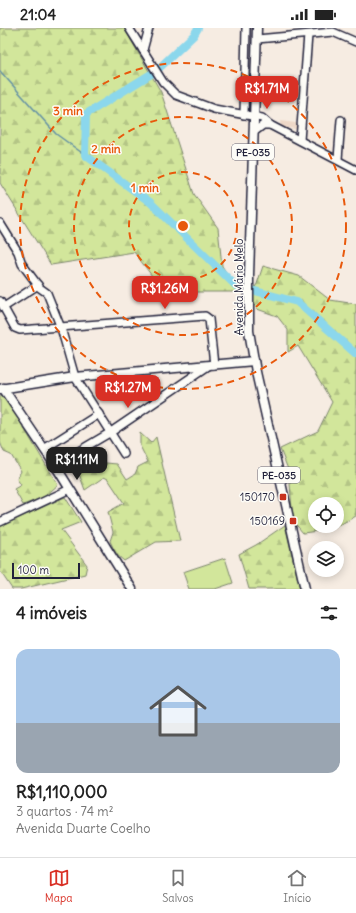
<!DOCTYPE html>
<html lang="pt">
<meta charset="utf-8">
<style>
body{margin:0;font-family:Delius,sans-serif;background:#f2f2f2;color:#222;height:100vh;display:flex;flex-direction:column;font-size:15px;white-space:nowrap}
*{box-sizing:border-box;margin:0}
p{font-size:13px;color:#767676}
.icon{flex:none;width:22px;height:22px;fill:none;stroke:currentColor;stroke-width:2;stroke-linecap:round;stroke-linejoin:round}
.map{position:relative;height:561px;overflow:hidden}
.sheet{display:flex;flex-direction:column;background:#fff;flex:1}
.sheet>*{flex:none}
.controls{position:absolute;left:308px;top:469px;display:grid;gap:8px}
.controls a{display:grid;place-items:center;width:36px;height:36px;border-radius:50%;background:#fff;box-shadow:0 2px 10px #0003;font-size:20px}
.scale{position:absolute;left:12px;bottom:10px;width:68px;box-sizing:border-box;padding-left:4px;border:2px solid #22223b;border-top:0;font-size:11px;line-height:14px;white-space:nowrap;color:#22223b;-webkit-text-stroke:3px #fdfcf7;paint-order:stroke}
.price{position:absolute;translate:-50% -34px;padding:0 9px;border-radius:8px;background:#d93025;color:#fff;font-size:13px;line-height:26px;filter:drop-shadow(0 1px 2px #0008)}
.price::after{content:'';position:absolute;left:50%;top:24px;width:12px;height:9px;margin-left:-6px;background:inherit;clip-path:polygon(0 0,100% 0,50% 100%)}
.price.selected{background:#222;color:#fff}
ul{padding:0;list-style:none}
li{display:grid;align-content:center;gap:8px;height:212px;padding:0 16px}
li+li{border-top:1px solid #e0e0e0}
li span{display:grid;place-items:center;height:124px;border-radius:12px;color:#555}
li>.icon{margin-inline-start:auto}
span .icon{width:72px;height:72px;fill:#fffc;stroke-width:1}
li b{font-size:17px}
h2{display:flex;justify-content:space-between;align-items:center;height:48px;padding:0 16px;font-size:17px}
.status{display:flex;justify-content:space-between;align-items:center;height:28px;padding:0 20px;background:#fff;direction:ltr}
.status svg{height:11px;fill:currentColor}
.tabs{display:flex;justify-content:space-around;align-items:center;height:56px;border-top:1px solid #e0e0e0;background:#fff;font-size:11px;color:#767676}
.tabs a{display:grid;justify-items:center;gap:2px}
.tabs .selected{color:#d93025}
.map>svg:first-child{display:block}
.built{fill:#eed8c8}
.forest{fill:url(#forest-firs);stroke:#7a846b;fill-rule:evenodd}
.garden{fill:#d2e69b;stroke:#7a846b}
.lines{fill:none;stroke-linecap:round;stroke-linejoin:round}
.stream{stroke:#618fa5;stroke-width:1.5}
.river{stroke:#8bd7ec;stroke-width:8}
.minor-casing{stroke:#22223b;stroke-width:10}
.major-casing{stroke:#22223b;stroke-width:11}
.minor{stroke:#fdfcf7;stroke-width:7}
.major{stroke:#fdfcf7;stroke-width:8}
.ring{fill:none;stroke:#e8590c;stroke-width:2;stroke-dasharray:7 5}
.poi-dot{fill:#c8321e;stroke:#fdfcf7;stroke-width:1.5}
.labels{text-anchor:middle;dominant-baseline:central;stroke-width:3;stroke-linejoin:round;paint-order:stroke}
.shield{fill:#fdfcf7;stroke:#646373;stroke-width:1}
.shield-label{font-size:10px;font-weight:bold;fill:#22223b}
.street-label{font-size:11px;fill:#22223b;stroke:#fdfcf7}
.poi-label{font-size:11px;fill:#22223b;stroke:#fdfcf7;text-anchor:end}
.centre{fill:#e8590c;stroke:#fdfcf7;stroke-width:2}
.ring-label{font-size:12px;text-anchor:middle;font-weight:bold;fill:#e8590c;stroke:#fdfcf7;stroke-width:3;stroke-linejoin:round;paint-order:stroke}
</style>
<div class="status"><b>21:04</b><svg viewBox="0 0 49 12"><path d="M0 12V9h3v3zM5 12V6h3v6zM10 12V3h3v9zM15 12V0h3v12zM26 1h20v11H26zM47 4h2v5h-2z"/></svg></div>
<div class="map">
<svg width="356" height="561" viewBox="0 0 356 561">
<defs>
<pattern id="forest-firs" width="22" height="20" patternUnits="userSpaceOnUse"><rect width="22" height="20" fill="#d2e69b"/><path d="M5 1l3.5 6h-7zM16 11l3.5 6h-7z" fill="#b4c586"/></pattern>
</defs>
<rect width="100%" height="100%" fill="#f6ece2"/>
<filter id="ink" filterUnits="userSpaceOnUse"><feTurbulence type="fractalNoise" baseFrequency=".025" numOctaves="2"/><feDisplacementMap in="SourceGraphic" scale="8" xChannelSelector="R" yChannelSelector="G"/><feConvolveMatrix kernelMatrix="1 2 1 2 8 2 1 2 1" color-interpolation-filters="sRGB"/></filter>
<g filter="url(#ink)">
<polygon class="built" points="280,93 296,95 296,101 281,99"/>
<g class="forest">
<polygon points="0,0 124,0 161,64 194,166 218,200 222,238 240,264 164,264 134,224 51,237 0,155"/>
<path d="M 263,238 L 299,248 L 330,272 L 356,276 L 356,488 L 332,501 L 303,505 L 293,493 L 289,444 L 280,421 L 318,403 L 332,374 L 298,318 L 288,324 L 288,302 L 277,288 L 257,281 L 249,269 L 257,256 ZM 315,476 L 337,476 L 337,498 L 315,498 Z"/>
<polygon points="4,367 58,457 44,469 23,477 14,461 21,457 17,451 21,443 11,427 4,424 0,414 0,368"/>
<polygon points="140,405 151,415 156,409 180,513 156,514 124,533 116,526 110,513 113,504 108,484 124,475 108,451 104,449 85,462 78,443 101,430 106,435 117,436 127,451 135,446 138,439 148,434 140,418"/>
<polygon points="65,469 81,494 61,502 87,537 85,546 21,561 12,561 0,543 0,496 12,493"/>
<polygon points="285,497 300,561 249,561 239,526 256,517"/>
</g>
<polygon class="garden" points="225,530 233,555 215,561 189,561 183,544"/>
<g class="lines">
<polyline class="stream" points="0,43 56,106 85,127"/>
<polyline class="river" points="198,0 194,7 156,43 86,86 85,127 150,174 236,258 297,274 356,326"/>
<defs>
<g id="minor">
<polyline points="129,0 163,54 176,67 214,81 262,90 270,97 356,142"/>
<polyline points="257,11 333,4 356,14"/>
<polyline points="143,22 149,0"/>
<polyline points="244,87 246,0"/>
<polyline points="254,104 263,97 270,97"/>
<polyline points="300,112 308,7"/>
<polyline points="338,131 341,92"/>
<polyline points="0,195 18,224 22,236 40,260 47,265 61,300 75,349 124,426"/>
<polyline points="0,273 15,300 20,302 205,288 209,291 214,337"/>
<polyline points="4,279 38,257"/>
<polyline points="44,421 99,386"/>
<polyline points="55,437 111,404 208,338"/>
<polyline points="0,494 70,461"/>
</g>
<g id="major">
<polyline points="257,0 249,247 249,303 256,344 305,561"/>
<polyline points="3,360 55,437 132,561"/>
<polyline points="0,361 75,349 254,333"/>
</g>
</defs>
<use href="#minor" class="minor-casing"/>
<use href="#major" class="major-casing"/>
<use href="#minor" class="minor"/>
<use href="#major" class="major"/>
</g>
</g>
<g class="ring">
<circle cx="183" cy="198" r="54"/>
<circle cx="183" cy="198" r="109"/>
<circle cx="183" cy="198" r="163"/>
</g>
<g class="poi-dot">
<rect x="279" y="465" width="8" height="8" rx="2"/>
<rect x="289" y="489" width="8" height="8" rx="2"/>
</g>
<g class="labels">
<g class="shield">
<rect x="232" y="116" width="42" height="16" rx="3"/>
<rect x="258" y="439" width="42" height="16" rx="3"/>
</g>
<g class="shield-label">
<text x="253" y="124">PE-035</text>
<text x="279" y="447">PE-035</text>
</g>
<g class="street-label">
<text transform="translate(239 259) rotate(-90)">Avenida Mário Melo</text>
</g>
<g class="poi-label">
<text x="275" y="469">150170</text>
<text x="285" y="493">150169</text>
</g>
</g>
<circle cx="183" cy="198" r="6" class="centre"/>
<g class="ring-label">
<text x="68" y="87">3 min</text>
<text x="106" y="125">2 min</text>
<text x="145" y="164">1 min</text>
</g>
</svg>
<div class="controls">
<a><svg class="icon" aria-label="locate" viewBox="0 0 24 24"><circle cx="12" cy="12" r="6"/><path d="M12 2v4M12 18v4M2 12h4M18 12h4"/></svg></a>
<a><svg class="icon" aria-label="layers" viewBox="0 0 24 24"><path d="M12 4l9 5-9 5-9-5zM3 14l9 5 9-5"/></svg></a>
</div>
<div class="scale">100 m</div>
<b class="price" style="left:267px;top:82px">R$1.71M</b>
<b class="price" style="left:165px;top:282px">R$1.26M</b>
<b class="price" style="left:128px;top:381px">R$1.27M</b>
<b class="price selected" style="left:77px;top:453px">R$1.11M</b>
</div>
<section class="sheet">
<h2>4 imóveis<svg class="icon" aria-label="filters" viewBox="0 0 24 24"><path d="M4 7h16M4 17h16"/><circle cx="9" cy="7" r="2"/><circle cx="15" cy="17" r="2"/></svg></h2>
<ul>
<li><span style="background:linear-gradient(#a9c7e8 60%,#9aa5b1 0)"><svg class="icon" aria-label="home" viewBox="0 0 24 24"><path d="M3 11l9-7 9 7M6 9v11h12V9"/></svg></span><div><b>R$1,110,000</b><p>3 quartos · 74 m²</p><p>Avenida Duarte Coelho</p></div></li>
</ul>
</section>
<nav class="tabs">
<a class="selected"><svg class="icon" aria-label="map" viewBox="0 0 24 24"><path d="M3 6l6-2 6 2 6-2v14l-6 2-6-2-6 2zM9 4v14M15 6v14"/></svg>Mapa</a>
<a><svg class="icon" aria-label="saved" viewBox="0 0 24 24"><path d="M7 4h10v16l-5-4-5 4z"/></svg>Salvos</a>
<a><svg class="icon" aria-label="home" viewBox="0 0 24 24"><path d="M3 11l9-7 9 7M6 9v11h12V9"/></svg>Início</a>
</nav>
